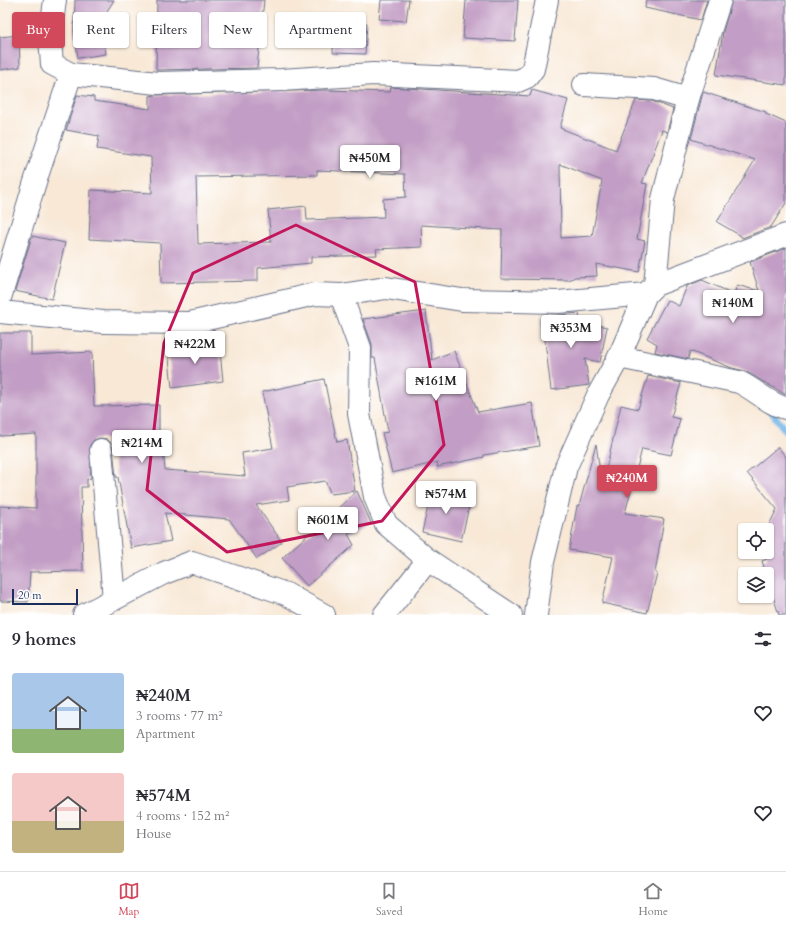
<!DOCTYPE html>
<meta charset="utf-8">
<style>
body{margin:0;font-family:Cardo,serif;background:#f2f2f3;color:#2b2b33;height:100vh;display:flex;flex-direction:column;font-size:15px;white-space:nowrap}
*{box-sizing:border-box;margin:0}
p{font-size:13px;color:#7c7c81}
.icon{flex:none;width:22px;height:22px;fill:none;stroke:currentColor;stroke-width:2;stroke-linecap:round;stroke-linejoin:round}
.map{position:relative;height:615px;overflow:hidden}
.drawer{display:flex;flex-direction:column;background:#fff;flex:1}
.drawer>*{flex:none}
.hud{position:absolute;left:12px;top:12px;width:400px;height:36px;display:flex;gap:8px}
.fabs{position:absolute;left:738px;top:523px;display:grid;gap:8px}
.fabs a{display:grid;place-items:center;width:36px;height:36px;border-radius:4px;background:#fff;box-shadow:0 1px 3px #0004;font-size:20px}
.scale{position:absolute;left:12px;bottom:10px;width:66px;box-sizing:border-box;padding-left:4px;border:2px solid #1b2f5e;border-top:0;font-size:11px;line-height:14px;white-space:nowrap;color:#1b2f5e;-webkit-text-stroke:3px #fff;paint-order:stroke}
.price{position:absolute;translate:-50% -34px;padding:0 9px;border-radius:4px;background:#fff;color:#222;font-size:13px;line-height:26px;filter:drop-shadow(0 1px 2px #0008)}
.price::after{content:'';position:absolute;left:50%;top:24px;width:12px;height:9px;margin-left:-6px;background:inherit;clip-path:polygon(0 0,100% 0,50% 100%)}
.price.current{background:#d1495b;color:#fff}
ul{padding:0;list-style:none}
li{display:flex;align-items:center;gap:12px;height:100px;padding:0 12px}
li span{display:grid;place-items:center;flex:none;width:112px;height:80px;border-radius:4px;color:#555}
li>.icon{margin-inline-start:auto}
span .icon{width:48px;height:48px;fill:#fffc;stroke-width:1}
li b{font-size:17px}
h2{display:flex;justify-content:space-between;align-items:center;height:48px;padding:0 12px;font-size:17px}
.chip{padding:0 14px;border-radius:4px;background:#fff;box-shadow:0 1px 3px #0004;font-size:14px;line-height:36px}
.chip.current{background:#d1495b;color:#fff}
.menu{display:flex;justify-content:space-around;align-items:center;height:56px;border-top:1px solid #e1e1e2;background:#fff;font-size:11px;color:#7c7c81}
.menu a{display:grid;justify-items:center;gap:2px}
.menu .current{color:#d1495b}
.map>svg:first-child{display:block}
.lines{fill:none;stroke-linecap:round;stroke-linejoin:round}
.stream{stroke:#73b7e9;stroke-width:7}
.building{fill:#c29dc5;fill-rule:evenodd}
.minor-casing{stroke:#687088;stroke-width:24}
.minor{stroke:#fff;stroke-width:22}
.marked{fill:none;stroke:#c2185b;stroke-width:3;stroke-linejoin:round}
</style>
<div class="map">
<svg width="786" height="615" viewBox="0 0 786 615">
<rect width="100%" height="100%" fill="#fff"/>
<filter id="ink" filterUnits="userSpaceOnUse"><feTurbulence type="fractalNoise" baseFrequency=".025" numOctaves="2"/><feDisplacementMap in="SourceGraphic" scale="8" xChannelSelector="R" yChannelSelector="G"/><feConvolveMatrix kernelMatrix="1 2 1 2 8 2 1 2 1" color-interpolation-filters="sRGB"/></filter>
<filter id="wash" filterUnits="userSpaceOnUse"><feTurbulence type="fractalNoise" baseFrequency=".012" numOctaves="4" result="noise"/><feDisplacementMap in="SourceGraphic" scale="16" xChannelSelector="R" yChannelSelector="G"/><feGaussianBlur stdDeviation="0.9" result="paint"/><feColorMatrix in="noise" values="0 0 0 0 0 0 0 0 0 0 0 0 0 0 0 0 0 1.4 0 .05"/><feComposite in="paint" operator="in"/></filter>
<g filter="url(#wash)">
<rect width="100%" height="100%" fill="#f8e8d5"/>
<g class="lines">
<polyline class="stream" points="770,410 786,431"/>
</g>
<g id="blocks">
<g class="building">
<polygon points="75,0 114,0 101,21 106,54 78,58 74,31"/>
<polygon points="157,0 264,0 257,68 156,70"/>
<polygon points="381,0 409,0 406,21 379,19"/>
<polygon points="466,0 518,0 515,41 463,38"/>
<polygon points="646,0 707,0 701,20 645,8"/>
<polygon points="732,0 786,0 786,85 716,75 723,32"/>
<polygon points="334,22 367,23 365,54 333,53"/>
<polygon points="19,35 20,67 0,70 0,37"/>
<path d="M 391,87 L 530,96 L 532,90 L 568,100 L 560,128 L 616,150 L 636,100 L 652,101 L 673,109 L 667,132 L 662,130 L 642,183 L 647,184 L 637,239 L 645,241 L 639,272 L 596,264 L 597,276 L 575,277 L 569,280 L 501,279 L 502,230 L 421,225 L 422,247 L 376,249 L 377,255 L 311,257 L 311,263 L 258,268 L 258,281 L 161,283 L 160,243 L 89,239 L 91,190 L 152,193 L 151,157 L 97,149 L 99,136 L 66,130 L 77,95 L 94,97 L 94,101 L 150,109 L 150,96 L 155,95 L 324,90 L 390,92 ZM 560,164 L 602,181 L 592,236 L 561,238 ZM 317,170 L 405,174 L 406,197 L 383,199 L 384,217 L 307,220 L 306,206 L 268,210 L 271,242 L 198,244 L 196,177 L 317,175 Z"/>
<polygon points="703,92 766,112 766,114 786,123 786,203 771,227 742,238 741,236 717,222 755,160 691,139"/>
<polygon points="32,236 65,243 52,299 15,291"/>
<polygon points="786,248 786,395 745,371 732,368 690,351 688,359 655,352 657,344 647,338 667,300 679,306 687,286 702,280 734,294 737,285 759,291 750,262"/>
<polygon points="426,311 432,360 454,351 478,412 532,403 539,446 484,455 484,457 437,467 438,462 392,473 382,433 388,432 375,358 372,358 372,344 363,319"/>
<polygon points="579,313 580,321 607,327 600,362 585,359 589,385 551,390 542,317"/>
<polygon points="0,333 31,333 31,355 92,352 94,406 159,405 159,437 162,437 165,470 245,476 242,453 273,448 262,392 324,379 337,442 347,440 355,491 331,494 325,481 287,487 289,500 256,505 282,542 257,559 229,519 165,513 171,541 131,548 118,477 116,477 113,449 111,443 107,439 100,438 94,440 90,445 91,478 87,479 87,487 81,487 83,571 30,572 28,602 0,601 0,506 36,508 36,434 0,436"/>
<polygon points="219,342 223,381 172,388 168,348"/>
<polygon points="648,376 681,383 671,417 680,419 671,455 642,449 625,513 664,519 655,573 657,573 647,613 602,603 613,557 569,550 577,506 579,506 596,444 602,486 621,405 638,409"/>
<polygon points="778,447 786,457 786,615 779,615 762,561 767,559 767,529 777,509 747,473"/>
<polygon points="432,489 471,498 461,541 422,532"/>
<polygon points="357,491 371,523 348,534 354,545 307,586 282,558"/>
</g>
</g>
</g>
<g filter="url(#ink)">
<use href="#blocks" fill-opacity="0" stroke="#687088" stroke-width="1"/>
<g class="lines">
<defs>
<g id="minor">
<polyline points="55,0 50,39 52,64 71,74 158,83 281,80 373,74 518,81 527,77 533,69 547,0"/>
<polyline points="584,85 654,89 688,99"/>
<polyline points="655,285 663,199 688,99 720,0"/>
<polyline points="341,295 360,348 359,414 375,497 386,524 428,560 511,615"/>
<polyline points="0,298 35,182 71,74"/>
<polyline points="0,312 103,322 190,323 315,294 341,295 386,288 462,300 558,302 646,294"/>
<path d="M 619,357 L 739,382 C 754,389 772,406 786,408"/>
<polyline points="101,450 114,599"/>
<polyline points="84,615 164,573 192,562 286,594 324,615"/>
<polyline points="384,615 428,560"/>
<polyline points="536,615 543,562 566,467 598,395 619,357 646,294 655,285 786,235"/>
</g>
</defs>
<use href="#minor" class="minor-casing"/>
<use href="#minor" class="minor"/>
</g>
</g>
<path class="marked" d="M 296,225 L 415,282 L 444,445 L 382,521 L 227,552 L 147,490 L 164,343 L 193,273 Z"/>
</svg>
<div class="fabs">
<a><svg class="icon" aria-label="locate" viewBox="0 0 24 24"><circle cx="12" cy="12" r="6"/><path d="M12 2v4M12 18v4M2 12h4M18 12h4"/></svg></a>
<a><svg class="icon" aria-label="layers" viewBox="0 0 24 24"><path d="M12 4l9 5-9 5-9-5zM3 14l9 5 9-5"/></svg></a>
</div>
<div class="scale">20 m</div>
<b class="price" style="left:370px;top:179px">₦450M</b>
<b class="price" style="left:733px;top:324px">₦140M</b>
<b class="price" style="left:571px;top:349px">₦353M</b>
<b class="price" style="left:195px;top:365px">₦422M</b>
<b class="price" style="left:436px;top:402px">₦161M</b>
<b class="price" style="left:142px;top:464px">₦214M</b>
<b class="price current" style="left:627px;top:499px">₦240M</b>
<b class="price" style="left:446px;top:515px">₦574M</b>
<b class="price" style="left:328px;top:541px">₦601M</b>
<div class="hud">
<a class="chip current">Buy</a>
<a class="chip">Rent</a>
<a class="chip">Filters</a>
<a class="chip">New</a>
<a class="chip">Apartment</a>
</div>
</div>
<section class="drawer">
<h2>9 homes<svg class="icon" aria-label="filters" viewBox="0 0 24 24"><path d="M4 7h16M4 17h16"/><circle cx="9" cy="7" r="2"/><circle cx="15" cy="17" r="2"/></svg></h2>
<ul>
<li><span style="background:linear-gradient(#a9c7e8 70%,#8fb573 0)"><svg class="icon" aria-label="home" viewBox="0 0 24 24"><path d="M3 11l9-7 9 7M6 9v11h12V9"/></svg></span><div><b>₦240M</b><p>3 rooms · 77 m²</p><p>Apartment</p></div><svg class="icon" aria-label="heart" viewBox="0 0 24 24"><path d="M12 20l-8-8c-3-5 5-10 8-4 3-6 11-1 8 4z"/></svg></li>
<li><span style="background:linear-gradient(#f6c9c9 60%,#c2b280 0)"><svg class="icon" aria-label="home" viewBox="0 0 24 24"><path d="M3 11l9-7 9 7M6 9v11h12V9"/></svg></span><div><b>₦574M</b><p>4 rooms · 152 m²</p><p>House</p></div><svg class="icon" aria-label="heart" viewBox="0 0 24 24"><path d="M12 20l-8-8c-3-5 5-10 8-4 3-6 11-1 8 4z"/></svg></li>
</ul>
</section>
<nav class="menu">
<a class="current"><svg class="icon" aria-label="map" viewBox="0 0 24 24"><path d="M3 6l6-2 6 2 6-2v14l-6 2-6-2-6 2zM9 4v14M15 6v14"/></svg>Map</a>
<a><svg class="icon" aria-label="saved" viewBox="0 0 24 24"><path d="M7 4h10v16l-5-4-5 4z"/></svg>Saved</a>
<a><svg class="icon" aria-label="home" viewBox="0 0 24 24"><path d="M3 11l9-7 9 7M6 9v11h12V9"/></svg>Home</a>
</nav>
